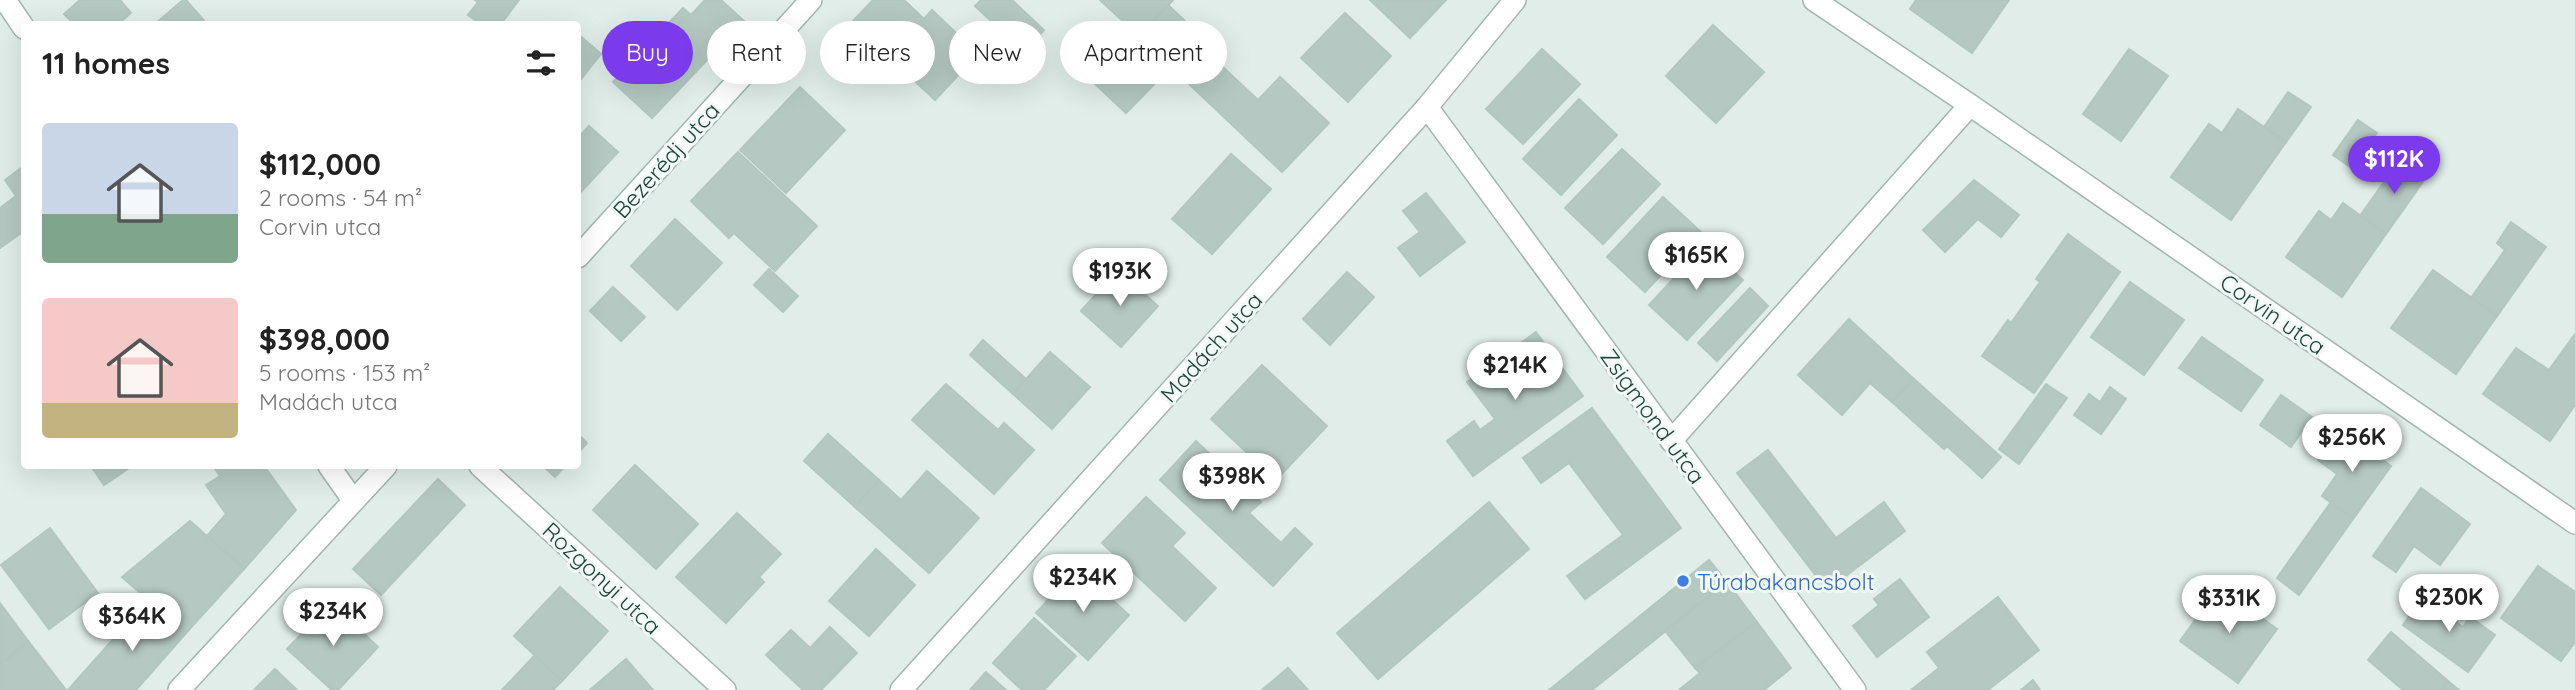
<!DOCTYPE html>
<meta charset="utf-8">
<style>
body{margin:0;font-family:Quicksand,sans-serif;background:#f6f6f6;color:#222;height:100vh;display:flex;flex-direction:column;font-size:26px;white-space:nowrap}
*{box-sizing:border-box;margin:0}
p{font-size:23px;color:#767676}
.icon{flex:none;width:38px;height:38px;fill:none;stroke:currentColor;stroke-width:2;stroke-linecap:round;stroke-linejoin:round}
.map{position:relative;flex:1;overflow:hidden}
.side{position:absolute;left:21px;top:21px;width:560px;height:448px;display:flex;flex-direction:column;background:#fff;border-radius:7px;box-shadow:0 7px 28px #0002}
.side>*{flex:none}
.guide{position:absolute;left:602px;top:21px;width:665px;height:63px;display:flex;gap:14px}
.price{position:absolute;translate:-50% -60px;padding:0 16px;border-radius:24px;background:#fff;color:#222;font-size:23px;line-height:46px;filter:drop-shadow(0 2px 4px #0008)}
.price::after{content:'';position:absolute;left:50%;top:42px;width:21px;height:16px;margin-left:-10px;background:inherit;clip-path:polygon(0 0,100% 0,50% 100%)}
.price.active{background:#7c3aed;color:#fff}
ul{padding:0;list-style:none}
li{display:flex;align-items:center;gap:21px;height:175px;padding:0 21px}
li span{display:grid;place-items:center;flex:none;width:196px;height:140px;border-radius:7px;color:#555}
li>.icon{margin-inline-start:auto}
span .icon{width:84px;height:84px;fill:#fffc;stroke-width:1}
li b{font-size:30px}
h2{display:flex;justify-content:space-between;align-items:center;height:84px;padding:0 21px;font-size:30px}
.tag{padding:0 24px;border-radius:32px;background:#fff;box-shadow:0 7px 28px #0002;font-size:24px;line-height:63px}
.tag.active{background:#7c3aed;color:#fff}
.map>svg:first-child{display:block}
.building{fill:#b5c8c2;stroke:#b2c7c0;stroke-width:2}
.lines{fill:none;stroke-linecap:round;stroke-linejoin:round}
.minor-casing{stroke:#a2b5b0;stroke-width:24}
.minor{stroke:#fff;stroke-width:21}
.shop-dot{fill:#3f7fe0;stroke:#f1f9f6;stroke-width:2.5}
.labels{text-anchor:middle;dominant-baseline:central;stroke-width:6;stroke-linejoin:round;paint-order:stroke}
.street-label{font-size:23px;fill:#1f3f39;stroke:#f1f9f6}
.shop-label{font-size:23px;fill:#366cbe;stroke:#f1f9f6;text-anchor:start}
</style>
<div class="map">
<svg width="2575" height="690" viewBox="0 0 2575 690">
<rect width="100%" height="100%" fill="#e0ede8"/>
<g class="building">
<polygon points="80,0 120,0 131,13 118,24 74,24 64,14"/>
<polygon points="183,0 186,0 207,24 155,24"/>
<polygon points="475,0 519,0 501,24 481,24 468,15 478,2"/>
<polygon points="705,0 721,0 744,21 652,118 613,82 683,8 691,15"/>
<polygon points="873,0 904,0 924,19 932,10 978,54 935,100 852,22"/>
<polygon points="981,0 1012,0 1044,30 1024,52 975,6"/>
<polygon points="1100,0 1173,0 1139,36"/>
<polygon points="1370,0 1446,0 1410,38"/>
<polygon points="1916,0 2009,0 1972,53 1910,9"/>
<polygon points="1168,5 1200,35 1171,67 1139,36"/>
<polygon points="1345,13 1391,56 1348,102 1301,58"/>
<polygon points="1713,25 1764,72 1716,123 1666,76"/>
<polygon points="578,34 601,54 578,83"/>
<polygon points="1139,36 1171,67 1126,113 1094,83"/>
<polygon points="1195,41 1258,100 1280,77 1329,123 1282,172 1171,67"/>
<polygon points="1542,49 1580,84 1523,144 1486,109"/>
<polygon points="2129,49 2168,76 2121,141 2083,114"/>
<polygon points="800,87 845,130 786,193 740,150"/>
<polygon points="2288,92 2311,107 2286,142 2264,127"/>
<polygon points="1579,99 1617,135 1561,195 1523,159"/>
<polygon points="2238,109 2286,142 2231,220 2171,177 2209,124 2222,133"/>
<polygon points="2358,120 2377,133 2352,168 2333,155"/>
<polygon points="589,126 618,152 580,193 578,190 578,138"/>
<polygon points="1622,149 1660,184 1603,244 1565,208"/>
<polygon points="738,152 817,226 775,271 734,233 729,238 691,201"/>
<polygon points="1231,154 1271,189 1212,254 1172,219"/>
<polygon points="2401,158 2427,176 2386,234 2360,216"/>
<polygon points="24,166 24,231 0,248 0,208 16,196 5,180"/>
<polygon points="1974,180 2019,215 2001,237 1978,219 1945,252 1923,230"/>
<polygon points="1426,193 1465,242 1420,276 1398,248 1420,232 1403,211"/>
<polygon points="1663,197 1701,232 1645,292 1607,257"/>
<polygon points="2343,203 2386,234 2342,297 2286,257 2319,211 2331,220"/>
<polygon points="675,219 722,263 677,310 631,266"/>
<polygon points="2511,222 2546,247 2497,316 2471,298 2505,250 2497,243"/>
<polygon points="2068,234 2120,272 2034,393 1982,356 2008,320 2011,323 2040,282 2036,279"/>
<polygon points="1705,245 1743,280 1687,340 1649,305"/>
<polygon points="769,269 798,296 783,312 754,285"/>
<polygon points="1118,270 1158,306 1121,347 1081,311"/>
<polygon points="2433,270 2497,316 2456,374 2391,328"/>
<polygon points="1347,272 1374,297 1330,345 1303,319"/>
<polygon points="2130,282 2184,320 2144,375 2091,337"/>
<polygon points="613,287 645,317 621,341 590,311"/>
<polygon points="1750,288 1768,306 1717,361 1698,343"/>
<polygon points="1849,319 1914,379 1892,402 1870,383 1842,415 1798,375"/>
<polygon points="1536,332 1583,396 1473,476 1447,441 1474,421 1480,430 1495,419 1467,382"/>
<polygon points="2575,334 2575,405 2550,441 2483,394 2516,348 2549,370"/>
<polygon points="2202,337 2263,380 2241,411 2179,368"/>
<polygon points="983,340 1026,379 1013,394 970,355"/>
<polygon points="1050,352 1090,387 1052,429 1013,394"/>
<polygon points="1262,365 1327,426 1276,480 1211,419"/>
<polygon points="1914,379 2001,457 1982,478 1947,446 1944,449 1892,402"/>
<polygon points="946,384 998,430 1004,423 1034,450 994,494 912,420"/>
<polygon points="2046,384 2067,398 2019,464 1999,449"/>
<polygon points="2110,387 2126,399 2101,434 2074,415 2089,394 2100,402"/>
<polygon points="2281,395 2312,417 2291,447 2260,425"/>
<polygon points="1592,408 1681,528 1585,599 1567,576 1623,535 1569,463 1541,483 1523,458"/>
<polygon points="2340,430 2391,466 2353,519 2322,496 2337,474 2318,460"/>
<polygon points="578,434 587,443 578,453"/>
<polygon points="828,434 879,480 855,507 804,461"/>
<polygon points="1196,441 1261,502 1249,513 1281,543 1295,528 1312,544 1273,586 1160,480"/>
<polygon points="1768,450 1836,538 1884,502 1905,531 1827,590 1737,473"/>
<polygon points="635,465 698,524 656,569 593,510"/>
<polygon points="91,466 132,466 104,485"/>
<polygon points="213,466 264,466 296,510 244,569 207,536 226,514 206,485 220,476"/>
<polygon points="543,466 565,466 555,477"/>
<polygon points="927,471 979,518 929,573 855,507 879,480 901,500"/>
<polygon points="438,479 465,505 381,595 353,569"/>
<polygon points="2421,488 2470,524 2440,565 2414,546 2396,572 2373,556"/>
<polygon points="1146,497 1185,533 1172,546 1216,588 1185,621 1102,543"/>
<polygon points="1489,502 1529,549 1378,679 1337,633"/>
<polygon points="2331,502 2353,519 2299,595 2277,578"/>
<polygon points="737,513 781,554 759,577 764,582 726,623 676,577"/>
<polygon points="190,521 244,569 186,633 122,577"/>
<polygon points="50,528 98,593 49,629 1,565"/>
<polygon points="876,549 915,585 869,636 829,601"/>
<polygon points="1709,560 1727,582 1592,690 1549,690"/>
<polygon points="2538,566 2575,592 2575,642 2561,661 2501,618"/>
<polygon points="1077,568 1129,615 1088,660 1036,613"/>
<polygon points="1900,579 1929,617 1877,657 1853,626 1879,605 1874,599"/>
<polygon points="1727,582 1757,622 1695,668 1665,631"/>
<polygon points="560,587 608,631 562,681 514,636"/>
<polygon points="2219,587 2277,629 2238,683 2180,641"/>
<polygon points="1998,597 2039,650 1988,690 1911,690 1939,668 1927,652"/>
<polygon points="2422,598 2463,627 2470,617 2495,635 2468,672 2403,625"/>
<polygon points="148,600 186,633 136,690 68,690"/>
<polygon points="0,603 29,642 0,664"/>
<polygon points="331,603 378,647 338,690 332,690 287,649"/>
<polygon points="1034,618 1076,656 1044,690 1022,690 993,663"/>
<polygon points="1757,622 1791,668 1764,690 1679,690 1700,673 1695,668"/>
<polygon points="830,627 857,653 821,690 803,690 766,655 791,630 810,648"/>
<polygon points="2391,632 2448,681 2441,690 2403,690 2368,660"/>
<polygon points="29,642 66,690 0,690 0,664"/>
<polygon points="535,655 562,681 553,690 502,690"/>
<polygon points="626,659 653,690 590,690"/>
<polygon points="1288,668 1308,690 1262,690"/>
<polygon points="275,669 297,690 254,690"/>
<polygon points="986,672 1006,690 970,690"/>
<polygon points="2033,680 2040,690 2021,690"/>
<polygon points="2448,681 2459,690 2441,690"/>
</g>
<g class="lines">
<defs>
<g id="minor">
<polyline points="5,0 24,28"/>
<polyline points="1814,0 1970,105 2575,523"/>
<polyline points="1427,107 1855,690"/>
<polyline points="578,257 811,0"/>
<polyline points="1671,441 1970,105"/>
<polyline points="329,466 353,500"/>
<polyline points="480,466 725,690"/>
<polyline points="179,690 386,466"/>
<polyline points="901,690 1427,107 1515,0"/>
</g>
</defs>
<use href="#minor" class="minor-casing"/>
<use href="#minor" class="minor"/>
</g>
<circle class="shop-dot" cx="1683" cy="581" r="7"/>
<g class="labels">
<g class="street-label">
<text transform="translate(666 160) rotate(-48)">Bezerédj utca</text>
<text transform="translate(2273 314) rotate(35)">Corvin utca</text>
<text transform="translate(1211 347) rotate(-48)">Madách utca</text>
<text transform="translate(1653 416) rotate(54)">Zsigmond utca</text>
<text transform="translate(602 578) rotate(43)">Rozgonyi utca</text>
</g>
<g class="shop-label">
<text x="1697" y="581">Túrabakancsbolt</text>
</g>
</g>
</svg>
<b class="price active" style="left:2394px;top:196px">$112K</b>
<b class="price" style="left:1696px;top:292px">$165K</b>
<b class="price" style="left:1120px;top:308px">$193K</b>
<b class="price" style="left:1515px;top:402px">$214K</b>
<b class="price" style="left:2352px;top:474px">$256K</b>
<b class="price" style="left:1232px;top:513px">$398K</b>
<b class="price" style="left:1083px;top:614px">$234K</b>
<b class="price" style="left:2449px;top:634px">$230K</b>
<b class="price" style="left:2229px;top:635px">$331K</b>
<b class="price" style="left:333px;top:648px">$234K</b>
<b class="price" style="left:132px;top:653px">$364K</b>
<div class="guide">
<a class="tag active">Buy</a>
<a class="tag">Rent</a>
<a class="tag">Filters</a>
<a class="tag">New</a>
<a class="tag">Apartment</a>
</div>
<section class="side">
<h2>11 homes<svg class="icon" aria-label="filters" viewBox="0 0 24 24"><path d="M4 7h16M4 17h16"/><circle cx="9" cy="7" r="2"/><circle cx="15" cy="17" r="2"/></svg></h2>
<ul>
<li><span style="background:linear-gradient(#c9d6e8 65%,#7fa58c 0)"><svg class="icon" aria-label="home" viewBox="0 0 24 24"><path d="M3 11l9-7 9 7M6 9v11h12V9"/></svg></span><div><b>$112,000</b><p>2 rooms · 54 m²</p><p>Corvin utca</p></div></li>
<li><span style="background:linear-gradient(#f6c9c9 75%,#c2b280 0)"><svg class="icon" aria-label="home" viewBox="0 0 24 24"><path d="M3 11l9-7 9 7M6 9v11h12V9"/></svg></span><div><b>$398,000</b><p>5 rooms · 153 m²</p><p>Madách utca</p></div></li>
</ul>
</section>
</div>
